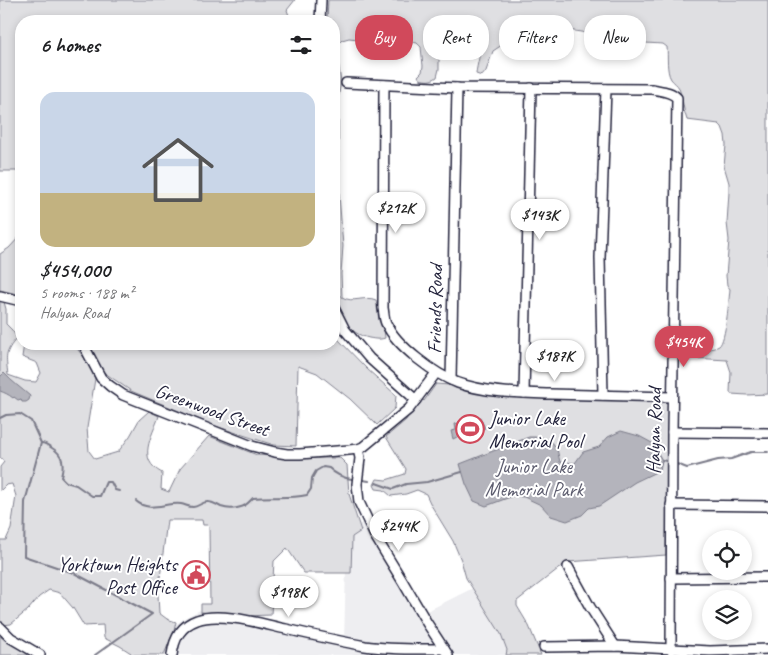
<!DOCTYPE html>
<meta charset="utf-8">
<style>
body{margin:0;font-family:Caveat,sans-serif;background:#f2f2f2;color:#202124;height:100vh;display:flex;flex-direction:column;font-size:19px;white-space:nowrap}
*{box-sizing:border-box;margin:0}
p{font-size:16px;color:#757577}
.icon{flex:none;width:28px;height:28px;fill:none;stroke:currentColor;stroke-width:2;stroke-linecap:round;stroke-linejoin:round}
.map{position:relative;flex:1;overflow:hidden}
.panel{position:absolute;left:15px;top:15px;width:325px;height:335px;display:flex;flex-direction:column;background:#fff;border-radius:20px;box-shadow:0 2px 8px #0003}
.panel>*{flex:none}
.banner{position:absolute;left:355px;top:15px;width:338px;height:45px;display:flex;gap:10px}
.fabs{position:absolute;left:702px;top:530px;display:grid;gap:10px}
.fabs a{display:grid;place-items:center;width:50px;height:50px;border-radius:50%;background:#fff;box-shadow:0 2px 8px #0003;font-size:25px}
.price{position:absolute;translate:-50% -42px;padding:0 11px;border-radius:18px;background:#fff;color:#222;font-size:16px;line-height:32px;filter:drop-shadow(0 1px 2px #0008)}
.price::after{content:'';position:absolute;left:50%;top:30px;width:15px;height:11px;margin-left:-8px;background:inherit;clip-path:polygon(0 0,100% 0,50% 100%)}
.price.active{background:#d1495b;color:#fff}
ul{padding:0;list-style:none}
li{display:grid;align-content:center;gap:10px;height:265px;padding:0 25px}
li span{display:grid;place-items:center;height:155px;border-radius:15px;color:#555}
li>.icon{margin-inline-start:auto}
span .icon{width:90px;height:90px;fill:#fffc;stroke-width:1}
li b{font-size:21px}
h2{display:flex;justify-content:space-between;align-items:center;height:60px;padding:0 25px;font-size:21px}
.chip{padding:0 18px;border-radius:20px;background:#fff;box-shadow:0 2px 8px #0003;font-size:18px;line-height:45px}
.chip.active{background:#d1495b;color:#fff}
.map>svg:first-child{display:block}
.built{fill:#eeeef1}
.green{fill:#dfdfe2;stroke:#80808e}
.water{fill:#b4b4bc;stroke:#7a7a88}
.lines{fill:none;stroke-linecap:round;stroke-linejoin:round}
.stream{stroke:#7a7a88;stroke-width:2}
.minor-casing{stroke:#22223b;stroke-width:12}
.minor{stroke:#fff;stroke-width:9}
.labels{text-anchor:middle;dominant-baseline:central;stroke-width:4;stroke-linejoin:round;paint-order:stroke}
.street-label{font-size:20px;fill:#22223b;stroke:#fff}
.poi-label{font-size:20px;fill:#22223b;stroke:#fff;text-anchor:start}
.park-label{font-size:20px;fill:#5b5b6d;stroke:#fff}
</style>
<div class="map">
<svg width="768" height="655" viewBox="0 0 768 655">
<rect width="100%" height="100%" fill="#fff"/>
<filter id="ink" filterUnits="userSpaceOnUse"><feTurbulence type="fractalNoise" baseFrequency=".02" numOctaves="2"/><feDisplacementMap in="SourceGraphic" scale="10" xChannelSelector="R" yChannelSelector="G"/><feConvolveMatrix kernelMatrix="1 2 1 2 8 2 1 2 1" color-interpolation-filters="sRGB"/></filter>
<g filter="url(#ink)">
<polygon class="built" points="368,520 421,614 491,579 527,655 162,655 174,626 186,617 200,610 224,612 344,641 347,530"/>
<g class="green">
<polygon points="0,0 295,0 287,10 291,21 21,21 21,175 16,171 0,171"/>
<path d="M 328,0 L 768,0 L 768,394 L 747,395 L 731,394 L 730,392 L 731,372 L 727,360 L 693,358 L 690,355 L 692,351 C 700,350 712,350 719,346 C 726,341 729,298 730,289 L 727,285 L 726,276 L 729,240 L 727,223 L 729,192 L 729,183 L 724,166 L 726,145 L 725,135 L 722,127 L 719,124 L 687,120 C 683,110 683,99 679,88 C 677,84 674,83 671,79 C 666,71 668,56 667,47 L 663,44 L 628,42 L 621,38 L 608,38 L 581,32 L 568,30 L 537,30 L 531,37 L 532,43 L 523,44 L 522,53 L 515,53 L 511,46 L 502,45 L 493,51 L 486,71 L 482,76 L 476,74 C 477,63 481,55 480,44 L 474,41 L 448,41 L 442,47 L 439,55 L 439,69 L 437,77 C 431,81 427,81 420,79 L 418,76 L 422,72 L 423,66 L 421,47 L 417,43 L 391,38 L 384,39 L 375,45 L 371,44 L 358,39 L 349,38 L 342,40 L 338,44 L 337,54 L 341,82 L 338,99 L 339,194 L 343,246 L 341,274 L 342,297 C 353,304 365,295 376,300 L 379,320 L 384,329 L 385,338 C 379,340 375,339 369,338 C 348,333 341,318 334,300 L 334,21 L 327,21 Z"/>
<polygon points="21,235 21,295 0,290 0,254 9,248"/>
<path d="M 0,301 L 4,302 L 6,309 L 6,324 L 12,330 L 17,338 C 4,353 6,357 8,375 L 25,381 L 36,382 L 41,373 L 37,363 L 22,357 L 24,344 L 73,344 L 89,363 L 95,379 L 87,428 L 89,451 L 95,459 L 118,452 L 130,436 L 139,420 L 149,411 L 159,416 C 152,437 136,459 162,473 L 161,489 L 169,492 L 180,469 L 209,436 L 257,455 L 297,458 L 340,458 L 347,465 L 349,494 L 361,531 L 352,537 L 351,573 L 304,573 L 287,548 L 274,561 L 271,615 L 245,616 L 201,612 L 201,604 L 210,604 L 209,527 L 207,525 L 203,525 L 202,520 L 167,520 L 158,595 L 159,613 L 167,619 L 176,622 L 174,631 L 165,652 L 164,655 L 130,655 L 131,653 L 120,646 L 104,638 L 103,625 L 84,626 L 73,608 L 60,593 L 49,590 L 39,597 L 28,610 L 11,624 L 2,625 L 0,622 L 0,540 L 6,540 L 11,529 L 16,496 L 12,484 L 6,485 L 0,491 L 0,467 L 4,462 L 0,457 Z"/>
<polygon points="334,332 336,337 367,369 396,395 395,408 377,425 350,399 317,373 298,366 296,446 274,445 215,426 131,391 102,371 87,344 334,344"/>
<polygon points="436,384 669,402 666,555 567,562 517,601 517,606 529,626 541,655 506,655 507,650 501,634 466,578 461,560 453,541 431,505 426,494 417,490 406,494 391,496 384,490 376,489 374,485 377,479 386,480 405,474 406,469 386,437 406,420 414,407 423,400 424,401"/>
<polygon points="0,636 6,641 31,655 0,655"/>
</g>
<g class="water">
<path d="M 4,373 C 12,382 21,388 30,396 L 29,400 L 26,402 L 22,402 L 21,399 L 18,400 L 14,397 L 13,398 C 8,394 5,393 0,391 L 0,377 Z"/>
<polygon points="480,417 485,428 462,441 459,436 453,439 451,431 456,430 455,424"/>
<polygon points="621,431 639,436 652,443 662,460 660,470 635,482 599,506 589,508 582,515 567,521 551,516 541,505 524,497 513,496 486,506 474,501 466,484 460,464 529,437 541,437 552,442 557,449 560,462 575,463 583,452 599,447 608,437"/>
</g>
<g class="lines">
<g class="stream">
<polyline points="0,418 6,415 20,414 31,421 41,443 25,502 24,556 74,573 152,614 95,655"/>
<path d="M 41,443 C 45,443 48,445 52,448 C 64,455 64,465 61,477 L 66,482 L 76,485 L 92,496 L 100,496 L 106,482 L 111,482 L 115,490 L 119,491"/>
<polyline points="662,460 666,461"/>
<polyline points="677,464 687,468 718,460 731,459 751,452 768,452"/>
<polyline points="363,480 369,481"/>
<polyline points="376,483 393,489 406,484 427,482 462,472"/>
<path d="M 136,501 C 149,513 166,502 181,504 C 186,505 188,507 193,507 C 198,507 202,502 207,502 C 213,501 216,505 221,507 C 227,509 235,509 241,507 C 246,506 249,502 253,498 C 271,496 289,499 307,495 L 311,489 L 312,478 L 316,471 L 323,467 L 329,468 C 336,475 343,478 352,479"/>
</g>
<defs>
<g id="minor">
<polyline points="320,21 321,0"/>
<path d="M 346,83 L 457,88 L 652,89 C 661,91 671,91 677,98 L 672,432 L 671,650"/>
<path d="M 384,85 L 383,308 C 384,313 384,319 386,323 C 396,346 436,375 458,383 C 486,393 521,393 550,394 C 591,395 631,396 672,397"/>
<polyline points="0,296 21,301"/>
<polyline points="334,308 345,330 369,358 416,400"/>
<polyline points="83,344 101,378 110,386 123,395 252,446 275,452 287,454 300,454 349,450 358,449 363,447 409,409 436,373"/>
<polyline points="451,380 457,88"/>
<polyline points="524,393 531,88"/>
<polyline points="603,395 600,258 606,89"/>
<polyline points="672,432 768,433"/>
<polyline points="358,449 360,458 357,484 359,502 375,536 403,582 427,623 448,655"/>
<polyline points="671,505 768,506"/>
<polyline points="568,567 590,607 615,646"/>
<polyline points="671,578 768,577"/>
<polyline points="0,627 11,638 40,655"/>
<polyline points="544,647 615,646 710,651 768,649"/>
<path d="M 172,655 C 174,639 180,626 197,620 C 219,611 263,624 286,629 C 312,635 338,641 365,646 C 391,650 418,649 444,649"/>
</g>
</defs>
<use href="#minor" class="minor-casing"/>
<use href="#minor" class="minor"/>
</g>
</g>
<defs>
<symbol id="stadium-ring" viewBox="-11 -11 22 22"><circle r="9.5" fill="#fff" stroke="#d1495b" stroke-width="1.5"/><path d="M0-5a6.5 5 0 1 0 0 10a6.5 5 0 1 0 0-10ZM-3.5-1.8h7v3.6h-7Z" fill="#d1495b"/></symbol>
<symbol id="civic-ring" viewBox="-11 -11 22 22"><circle r="9.5" fill="#fff" stroke="#d1495b" stroke-width="1.5"/><path d="M-.6-6.5H3V-4.5H.6V-3L4-1V1h2V6H-6V1h2V-1L-.6-3ZM-1.2 2.5V6h2.4V2.5Z" fill="#d1495b"/></symbol>
</defs>
<g fill-rule="evenodd">
<use href="#stadium-ring" x="454" y="413" width="32" height="32"/>
<use href="#civic-ring" x="180" y="559" width="32" height="32"/>
</g>
<g class="labels">
<g class="street-label">
<text transform="translate(435 309) rotate(-89)">Friends Road</text>
<text transform="translate(212 410) rotate(20)">Greenwood Street</text>
<text transform="translate(654 431) rotate(-89)">Halyan Road</text>
</g>
<g class="poi-label">
<text x="489" y="418">Junior Lake<tspan x="489" dy="23">Memorial Pool</tspan></text>
<text x="177" y="564" text-anchor="end">Yorktown Heights<tspan x="177" dy="23">Post Office</tspan></text>
</g>
<g class="park-label">
<text x="534" y="466">Junior Lake<tspan x="534" dy="23">Memorial Park</tspan></text>
</g>
</g>
</svg>
<div class="fabs">
<a><svg class="icon" aria-label="locate" viewBox="0 0 24 24"><circle cx="12" cy="12" r="6"/><path d="M12 2v4M12 18v4M2 12h4M18 12h4"/></svg></a>
<a><svg class="icon" aria-label="layers" viewBox="0 0 24 24"><path d="M12 4l9 5-9 5-9-5zM3 14l9 5 9-5"/></svg></a>
</div>
<b class="price" style="left:396px;top:234px">$212K</b>
<b class="price" style="left:540px;top:241px">$143K</b>
<b class="price active" style="left:684px;top:368px">$454K</b>
<b class="price" style="left:555px;top:382px">$187K</b>
<b class="price" style="left:399px;top:552px">$244K</b>
<b class="price" style="left:289px;top:618px">$198K</b>
<div class="banner">
<a class="chip active">Buy</a>
<a class="chip">Rent</a>
<a class="chip">Filters</a>
<a class="chip">New</a>
</div>
<section class="panel">
<h2>6 homes<svg class="icon" aria-label="filters" viewBox="0 0 24 24"><path d="M4 7h16M4 17h16"/><circle cx="9" cy="7" r="2"/><circle cx="15" cy="17" r="2"/></svg></h2>
<ul>
<li><span style="background:linear-gradient(#c9d6e8 65%,#c2b280 0)"><svg class="icon" aria-label="home" viewBox="0 0 24 24"><path d="M3 11l9-7 9 7M6 9v11h12V9"/></svg></span><div><b>$454,000</b><p>5 rooms · 188 m²</p><p>Halyan Road</p></div></li>
</ul>
</section>
</div>
